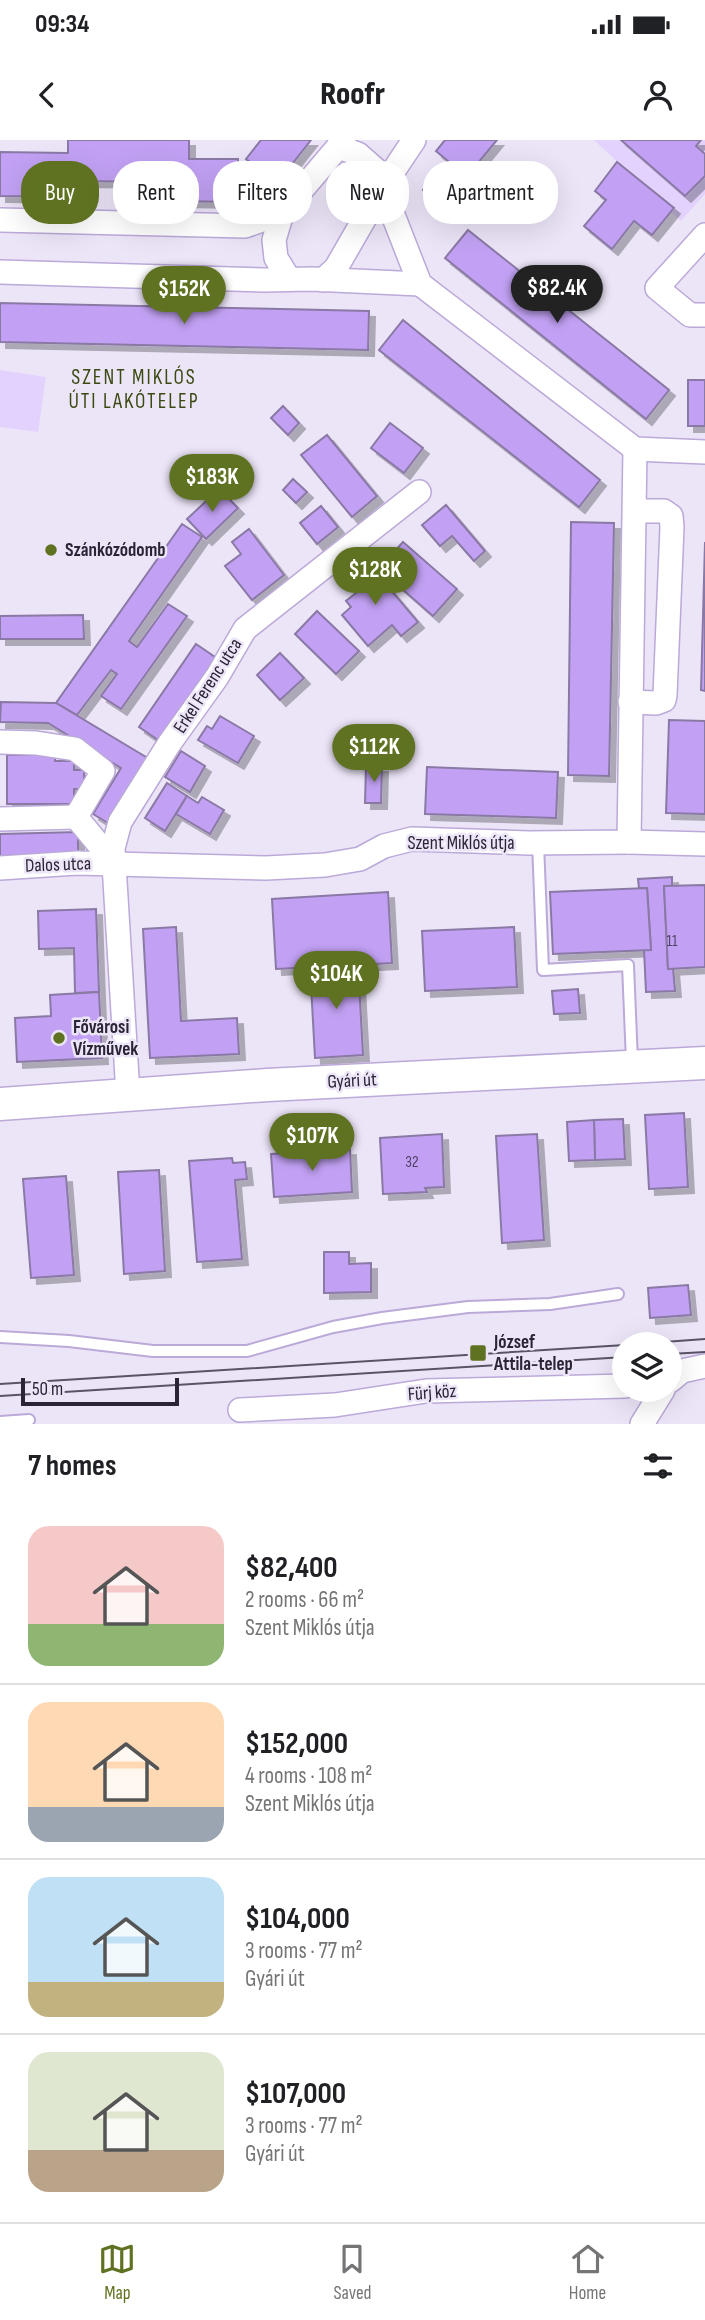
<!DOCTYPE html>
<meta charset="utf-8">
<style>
body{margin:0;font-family:"Sofia Sans Condensed",sans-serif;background:#f2f2f2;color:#202124;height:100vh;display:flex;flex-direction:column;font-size:26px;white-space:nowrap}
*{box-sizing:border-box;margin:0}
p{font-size:23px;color:#757577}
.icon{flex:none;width:38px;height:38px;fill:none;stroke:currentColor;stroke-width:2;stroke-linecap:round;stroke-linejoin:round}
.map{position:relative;height:1284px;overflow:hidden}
.details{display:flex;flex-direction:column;background:#fff;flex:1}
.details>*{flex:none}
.hud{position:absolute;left:21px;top:21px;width:663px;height:63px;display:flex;gap:14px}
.controls{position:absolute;left:612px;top:1192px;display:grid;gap:14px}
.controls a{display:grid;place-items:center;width:70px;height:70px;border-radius:50%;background:#fff;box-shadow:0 7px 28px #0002;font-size:35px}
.scale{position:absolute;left:21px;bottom:18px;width:158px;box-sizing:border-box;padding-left:7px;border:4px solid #2b2435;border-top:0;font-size:19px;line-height:24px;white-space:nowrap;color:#2b2435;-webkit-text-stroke:5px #ece5f8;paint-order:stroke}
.price{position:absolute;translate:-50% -60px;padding:0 16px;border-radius:24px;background:#5f7221;color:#fff;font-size:23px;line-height:46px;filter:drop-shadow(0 2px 4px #0008)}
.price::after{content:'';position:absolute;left:50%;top:42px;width:21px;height:16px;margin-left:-10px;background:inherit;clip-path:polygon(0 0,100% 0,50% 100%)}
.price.selected{background:#222;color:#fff}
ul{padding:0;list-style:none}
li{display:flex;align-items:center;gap:21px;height:175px;padding:0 28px}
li+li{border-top:2px solid #e0e0e0}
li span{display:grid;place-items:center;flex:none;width:196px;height:140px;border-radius:21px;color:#555}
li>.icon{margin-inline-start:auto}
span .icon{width:84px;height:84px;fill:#fffc;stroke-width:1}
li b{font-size:30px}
h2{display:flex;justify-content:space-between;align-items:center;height:84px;padding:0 28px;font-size:30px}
.chip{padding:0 24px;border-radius:28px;background:#fff;box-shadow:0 7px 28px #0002;font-size:24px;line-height:63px}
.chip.selected{background:#5f7221;color:#fff}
.status{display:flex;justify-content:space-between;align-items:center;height:49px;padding:0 35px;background:#fff;direction:ltr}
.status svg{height:19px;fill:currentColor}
header{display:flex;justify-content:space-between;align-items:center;height:91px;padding:0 28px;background:#fff;font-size:32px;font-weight:800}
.tab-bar{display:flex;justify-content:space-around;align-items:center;height:98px;border-top:2px solid #e0e0e0;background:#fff;font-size:19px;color:#757577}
.tab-bar a{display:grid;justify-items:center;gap:4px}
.tab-bar .selected{color:#5f7221}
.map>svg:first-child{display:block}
.green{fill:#e2d2fd}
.building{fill:#c2a1f4;stroke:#8a79a5;stroke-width:2;filter:url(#shadow)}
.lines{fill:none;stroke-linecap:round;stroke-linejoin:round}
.lane-casing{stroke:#bba9d8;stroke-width:14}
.street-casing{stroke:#bba9d8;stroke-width:26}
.secondary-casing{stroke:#bba9d8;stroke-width:35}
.lane{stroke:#fff;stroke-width:10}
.street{stroke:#fff;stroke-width:23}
.secondary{stroke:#fff;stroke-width:32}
.tram{stroke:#5a5365;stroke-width:2}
.poi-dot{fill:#5f7221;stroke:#ece5f8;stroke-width:2.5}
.labels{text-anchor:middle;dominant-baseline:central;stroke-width:5;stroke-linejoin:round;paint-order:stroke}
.number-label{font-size:16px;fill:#514365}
.poi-label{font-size:19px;font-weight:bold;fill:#2b2435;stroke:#ece5f8;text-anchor:start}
.street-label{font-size:19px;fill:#2b2435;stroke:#ece5f8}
.neighbourhood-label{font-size:21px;letter-spacing:2px;fill:#3c4a12;stroke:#ece5f8}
</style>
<div class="status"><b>09:34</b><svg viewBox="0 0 49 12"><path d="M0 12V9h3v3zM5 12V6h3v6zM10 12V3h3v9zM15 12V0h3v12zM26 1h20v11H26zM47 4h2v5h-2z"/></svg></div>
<header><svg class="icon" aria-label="back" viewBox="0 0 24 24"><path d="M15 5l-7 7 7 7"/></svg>Roofr<svg class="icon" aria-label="person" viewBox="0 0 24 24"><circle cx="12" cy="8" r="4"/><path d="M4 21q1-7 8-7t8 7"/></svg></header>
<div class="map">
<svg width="705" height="1284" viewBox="0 0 705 1284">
<defs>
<filter id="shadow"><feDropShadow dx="6" dy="6" stdDeviation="0" flood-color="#0004"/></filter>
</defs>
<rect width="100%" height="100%" fill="#ece5f8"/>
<g class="green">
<polygon points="594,0 705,0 705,54 681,81"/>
<polygon points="0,230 46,237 38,292 0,287"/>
</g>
<g class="building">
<polygon points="68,0 189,0 189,19 238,19 238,62 171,61 171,42 68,41 68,57 0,56 0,12 68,13"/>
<polygon points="261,0 311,0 277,43 246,19"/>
<polygon points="445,0 497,0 468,35 474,41 449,72 423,50 448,21 436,11"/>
<polygon points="621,0 701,0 696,6 705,14 705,36 685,56"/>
<polygon points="617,22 674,68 652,95 634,81 612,109 584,86 606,60 595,51"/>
<polygon points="468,90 669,250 646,279 445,118"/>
<polygon points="0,163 369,171 368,210 0,202"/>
<polygon points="403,180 600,340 579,367 379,210"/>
<rect x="688" y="240" width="17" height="46"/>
<polygon points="283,266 299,283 288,295 271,278"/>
<polygon points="390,283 423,308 404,333 371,308"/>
<polygon points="327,295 377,356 352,377 301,315"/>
<polygon points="293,339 307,352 296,363 283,350"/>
<polygon points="219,349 238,368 206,399 187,379"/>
<polygon points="446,365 485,411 474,421 452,396 440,406 422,385"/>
<polygon points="321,366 338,387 317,404 300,383"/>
<polygon points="571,382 614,383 609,636 568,635"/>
<polygon points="182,384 202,397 129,501 137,507 168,464 187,476 121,569 101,556 117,534 111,530 77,575 56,563"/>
<polygon points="249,389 284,435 252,460 225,426 241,414 232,402"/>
<polygon points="403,402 457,449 433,476 393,441 400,433 386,421"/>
<polygon points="705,402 705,551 701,550"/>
<polygon points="368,423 418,482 401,496 392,485 368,506 342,475 351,467 346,461 356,453 346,442"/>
<polygon points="317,471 359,511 336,534 295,494"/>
<polygon points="83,475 84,499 0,499 0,476"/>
<polygon points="196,504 218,519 161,602 139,587"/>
<polygon points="280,513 304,538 280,560 257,535"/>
<polygon points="1,562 56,563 151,620 111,685 93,674 121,628 48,583 0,582"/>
<polygon points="220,576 254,596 238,623 198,600 207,586 212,589"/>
<polygon points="669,580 705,581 705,674 666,673"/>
<polygon points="181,611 205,626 190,652 165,637"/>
<polygon points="7,615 55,615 55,621 74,621 74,630 84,630 84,649 74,649 74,664 7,664"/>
<polygon points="366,626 382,626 381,663 365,663"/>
<polygon points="427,627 558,632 556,678 425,674"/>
<polygon points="167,643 187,656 165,691 145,678"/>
<polygon points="187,656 198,663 202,657 224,670 210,694 176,674"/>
<polygon points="78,692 78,714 0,716 0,694"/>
<polygon points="672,737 672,746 664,746 668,829 673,828 675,851 646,852 644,810 651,810 647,748 639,748 638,739"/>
<polygon points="705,745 705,827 668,829 664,746"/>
<polygon points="647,748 651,810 553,814 550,752"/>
<polygon points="388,752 392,823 276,829 272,759"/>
<polygon points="96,769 99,852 75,853 74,808 39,809 38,771"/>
<polygon points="176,787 181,881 237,878 239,914 150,918 143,789"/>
<polygon points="514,787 517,847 425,851 422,791"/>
<polygon points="358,825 363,915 315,918 310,827"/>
<polygon points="578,849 580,873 554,874 552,851"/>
<polygon points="99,852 102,918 17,922 15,878 51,876 50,855"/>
<polygon points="684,973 688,1047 649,1049 645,975"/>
<polygon points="623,979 625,1019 595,1020 594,980"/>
<polygon points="594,980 595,1020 569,1021 567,982"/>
<polygon points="442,994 444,1047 425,1048 427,1052 383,1054 380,998"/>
<polygon points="537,994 544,1100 502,1103 496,996"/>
<polygon points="350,1009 352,1052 274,1057 271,1014"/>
<polygon points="232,1018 233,1023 245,1022 247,1039 235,1040 242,1119 197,1122 189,1021"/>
<polygon points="159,1030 165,1131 124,1134 118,1032"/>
<polygon points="66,1036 74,1135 31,1138 23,1039"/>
<polygon points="324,1112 349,1112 349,1124 371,1123 371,1152 324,1153"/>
<polygon points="688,1145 691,1175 650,1178 648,1148"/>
</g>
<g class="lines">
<defs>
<g id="lane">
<polyline points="538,703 543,830 628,825 632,922"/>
<polyline points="0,1197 69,1201 153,1211 247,1211 333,1187 382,1178 468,1167 550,1164 618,1154"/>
<polyline points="0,1282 29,1280"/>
</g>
<g id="street">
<polyline points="338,7 358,14 375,29 420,144 635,309 705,312"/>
<polyline points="0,80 245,86 282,73"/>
<polyline points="705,95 657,148 690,175 705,175"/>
<polyline points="0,132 265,140 312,139 420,144"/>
<polyline points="289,139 276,118 274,100 282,73 344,0"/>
<polyline points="323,140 336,128 382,48 414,0"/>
<polyline points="630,562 656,563 664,560 665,555 672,387 671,376 664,371 635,371"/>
<polyline points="0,602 36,603 75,609 103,631 76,677"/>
<polyline points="76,677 115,724"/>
<polyline points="0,679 76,677"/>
<polyline points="629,702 705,704"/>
<polyline points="0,728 77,723 266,728 325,725 360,719 384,706 412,699 529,703 629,702 635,309"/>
<polyline points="128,954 113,708 120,682 169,604 217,537 245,489 419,352"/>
<polyline points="670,1241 682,1231 705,1226"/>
<polyline points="240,1270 335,1265 426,1251 625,1246"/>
<polyline points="642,1284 663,1250"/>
</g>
<polyline id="secondary" points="0,964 267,945 705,923"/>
</defs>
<use href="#lane" class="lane-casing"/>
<use href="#street" class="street-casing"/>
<use href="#secondary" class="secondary-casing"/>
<use href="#lane" class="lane"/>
<use href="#street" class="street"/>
<use href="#secondary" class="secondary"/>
<g class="tram">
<polyline points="637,1204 705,1199"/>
<polyline points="670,1214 705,1212"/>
<polyline points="0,1244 625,1205"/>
<polyline points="0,1256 625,1217"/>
</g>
</g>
<g class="poi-dot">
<circle cx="51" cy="410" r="7"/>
<circle cx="59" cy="898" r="7"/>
<rect x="469" y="1204" width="18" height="18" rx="3.5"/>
</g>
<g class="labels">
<g class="number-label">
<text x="672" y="801">11</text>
<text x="412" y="1022">32</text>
</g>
<g class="poi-label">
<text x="65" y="410">Szánkózódomb</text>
<text x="73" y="887">Fővárosi<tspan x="73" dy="22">Vízművek</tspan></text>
<text x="494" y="1202">József<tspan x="494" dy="22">Attila-telep</tspan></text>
</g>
<g class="street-label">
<text transform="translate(208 546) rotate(-57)">Erkel Ferenc utca</text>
<text x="461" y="703">Szent Miklós útja</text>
<text transform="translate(58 725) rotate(-2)">Dalos utca</text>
<text transform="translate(352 941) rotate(-3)">Gyári út</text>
<text transform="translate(432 1253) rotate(-4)">Fürj köz</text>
</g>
<g class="neighbourhood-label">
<text x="134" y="237">SZENT MIKLÓS<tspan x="134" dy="24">ÚTI LAKÓTELEP</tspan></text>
</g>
</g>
</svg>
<div class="controls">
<a><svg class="icon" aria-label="layers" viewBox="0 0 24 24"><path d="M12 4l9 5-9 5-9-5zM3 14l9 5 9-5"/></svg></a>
</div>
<div class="scale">50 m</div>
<b class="price selected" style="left:557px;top:185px">$82.4K</b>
<b class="price" style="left:184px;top:186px">$152K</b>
<b class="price" style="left:212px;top:374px">$183K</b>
<b class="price" style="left:375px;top:467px">$128K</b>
<b class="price" style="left:374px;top:644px">$112K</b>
<b class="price" style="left:336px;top:871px">$104K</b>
<b class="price" style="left:312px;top:1033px">$107K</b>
<div class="hud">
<a class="chip selected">Buy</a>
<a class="chip">Rent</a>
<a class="chip">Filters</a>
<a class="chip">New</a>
<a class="chip">Apartment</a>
</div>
</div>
<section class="details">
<h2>7 homes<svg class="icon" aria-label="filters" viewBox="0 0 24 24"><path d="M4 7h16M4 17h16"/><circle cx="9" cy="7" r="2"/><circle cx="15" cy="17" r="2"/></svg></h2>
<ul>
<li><span style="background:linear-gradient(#f6c9c9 70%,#8fb573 0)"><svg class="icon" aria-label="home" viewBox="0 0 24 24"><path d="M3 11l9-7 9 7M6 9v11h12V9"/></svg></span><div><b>$82,400</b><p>2 rooms · 66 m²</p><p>Szent Miklós útja</p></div></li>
<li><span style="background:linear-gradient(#ffd9b3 75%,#9aa5b1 0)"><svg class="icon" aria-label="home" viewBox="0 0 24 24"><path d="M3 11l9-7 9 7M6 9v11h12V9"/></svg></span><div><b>$152,000</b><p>4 rooms · 108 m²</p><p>Szent Miklós útja</p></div></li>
<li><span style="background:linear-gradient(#bfe0f5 75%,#c2b280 0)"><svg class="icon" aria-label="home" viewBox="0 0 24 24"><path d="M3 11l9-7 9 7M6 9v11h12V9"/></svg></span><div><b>$104,000</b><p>3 rooms · 77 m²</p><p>Gyári út</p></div></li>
<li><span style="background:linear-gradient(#dfe7d0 70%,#b9a48a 0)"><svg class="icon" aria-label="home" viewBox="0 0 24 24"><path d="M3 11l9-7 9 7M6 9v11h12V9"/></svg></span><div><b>$107,000</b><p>3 rooms · 77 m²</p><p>Gyári út</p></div></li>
</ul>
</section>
<nav class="tab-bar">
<a class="selected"><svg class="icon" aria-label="map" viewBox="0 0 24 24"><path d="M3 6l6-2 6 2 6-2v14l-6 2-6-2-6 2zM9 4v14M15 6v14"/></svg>Map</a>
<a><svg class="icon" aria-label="saved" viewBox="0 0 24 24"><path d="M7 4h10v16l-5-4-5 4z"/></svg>Saved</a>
<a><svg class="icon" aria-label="home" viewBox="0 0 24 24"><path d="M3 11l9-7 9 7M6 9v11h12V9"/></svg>Home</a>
</nav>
